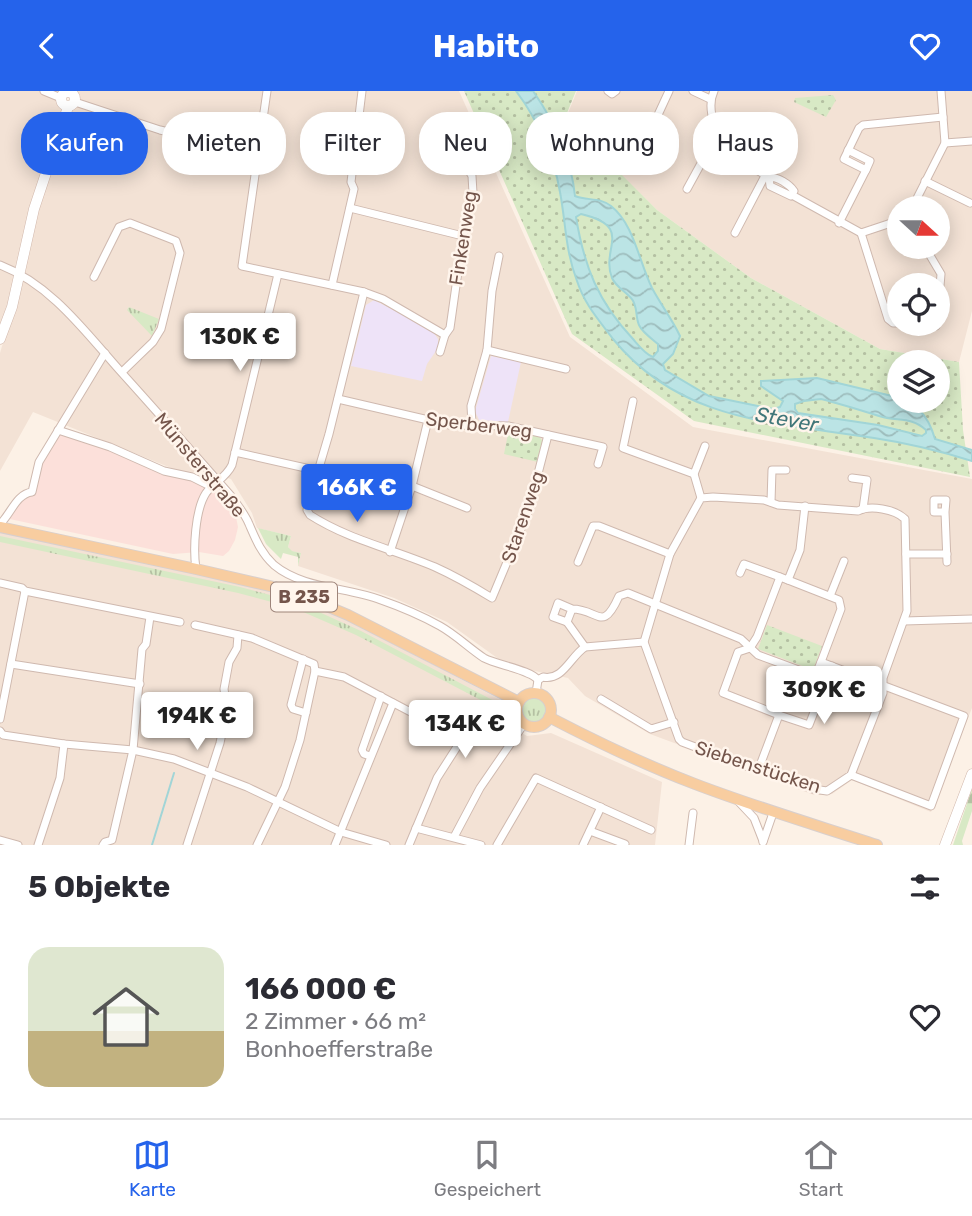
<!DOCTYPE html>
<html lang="de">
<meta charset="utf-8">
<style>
body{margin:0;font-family:Rubik,sans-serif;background:#f2f2f3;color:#2b2b33;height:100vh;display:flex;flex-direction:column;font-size:26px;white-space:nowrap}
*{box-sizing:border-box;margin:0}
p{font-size:23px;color:#7c7c81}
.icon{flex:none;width:38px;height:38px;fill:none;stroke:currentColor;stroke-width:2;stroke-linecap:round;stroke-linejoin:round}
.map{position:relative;height:754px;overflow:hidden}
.details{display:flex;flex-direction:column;background:#fff;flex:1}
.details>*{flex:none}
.top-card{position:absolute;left:21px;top:21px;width:931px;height:63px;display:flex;gap:14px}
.needle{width:46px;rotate:111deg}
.controls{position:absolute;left:887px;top:105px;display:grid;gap:14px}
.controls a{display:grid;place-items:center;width:63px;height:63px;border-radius:50%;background:#fff;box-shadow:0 4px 18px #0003;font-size:35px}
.price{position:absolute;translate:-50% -60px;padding:0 16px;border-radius:7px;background:#fff;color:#222;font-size:23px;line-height:46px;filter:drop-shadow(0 2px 4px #0008)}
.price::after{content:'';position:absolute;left:50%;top:42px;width:21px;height:16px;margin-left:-10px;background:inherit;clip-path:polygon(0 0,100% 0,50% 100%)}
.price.on{background:#2563eb;color:#fff}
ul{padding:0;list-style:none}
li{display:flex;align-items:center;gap:21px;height:175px;padding:0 28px}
li span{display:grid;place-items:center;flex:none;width:196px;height:140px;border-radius:21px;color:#555}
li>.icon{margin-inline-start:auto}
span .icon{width:84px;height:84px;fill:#fffc;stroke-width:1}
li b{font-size:30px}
h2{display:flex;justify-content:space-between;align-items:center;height:84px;padding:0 28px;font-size:30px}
.tag{padding:0 24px;border-radius:28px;background:#fff;box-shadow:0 4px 18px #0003;font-size:24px;line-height:63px}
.tag.on{background:#2563eb;color:#fff}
header{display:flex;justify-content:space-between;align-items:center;height:91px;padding:0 28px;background:#2563eb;color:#fff;font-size:32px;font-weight:700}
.dock{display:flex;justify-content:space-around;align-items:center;height:98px;border-top:2px solid #e1e1e2;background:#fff;font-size:19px;color:#7c7c81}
.dock a{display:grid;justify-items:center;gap:4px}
.dock .on{color:#2563eb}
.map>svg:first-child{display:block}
.residential{fill:#f3e2d5;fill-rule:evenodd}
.commercial{fill:#fce0da}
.education{fill:#eee3f8}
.grass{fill:url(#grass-tufts)}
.forest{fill:url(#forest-firs)}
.park{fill:url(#park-dots);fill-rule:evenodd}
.water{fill:url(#water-waves);stroke:#a1d5d7;stroke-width:2;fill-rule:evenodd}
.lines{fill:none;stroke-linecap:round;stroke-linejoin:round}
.stream{stroke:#a1d5d7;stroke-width:2}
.street-casing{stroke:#cfb9af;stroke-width:9}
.secondary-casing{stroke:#d2b9ad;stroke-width:11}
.primary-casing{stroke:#d8cfcd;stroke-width:12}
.street{stroke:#fff;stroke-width:7}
.secondary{stroke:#fff;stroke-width:10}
.primary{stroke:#f8cda0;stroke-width:10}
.labels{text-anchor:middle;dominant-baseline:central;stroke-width:5;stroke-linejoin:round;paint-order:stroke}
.shield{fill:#fff5ec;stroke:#9e857b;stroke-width:2}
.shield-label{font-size:18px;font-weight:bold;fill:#74554b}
.street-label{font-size:19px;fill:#74554b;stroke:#fff5ec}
.water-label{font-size:21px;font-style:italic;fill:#407679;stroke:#fff5ec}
</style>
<header><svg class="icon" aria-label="back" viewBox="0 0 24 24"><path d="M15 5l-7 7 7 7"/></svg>Habito<svg class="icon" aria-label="heart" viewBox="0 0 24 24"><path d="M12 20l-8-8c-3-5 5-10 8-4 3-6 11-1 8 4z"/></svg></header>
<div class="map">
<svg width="972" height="754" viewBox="0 0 972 754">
<defs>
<pattern id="grass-tufts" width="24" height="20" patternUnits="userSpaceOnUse" patternTransform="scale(1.75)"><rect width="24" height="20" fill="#d8e9c5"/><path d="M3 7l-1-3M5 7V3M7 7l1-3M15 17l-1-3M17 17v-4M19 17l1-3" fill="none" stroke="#b4c0a2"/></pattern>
<pattern id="forest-firs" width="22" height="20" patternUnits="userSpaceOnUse" patternTransform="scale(1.75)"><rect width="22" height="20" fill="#d8e9c5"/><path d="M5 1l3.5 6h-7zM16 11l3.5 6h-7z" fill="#b4c0a2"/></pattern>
<pattern id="park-dots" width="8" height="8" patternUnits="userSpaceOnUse" patternTransform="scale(1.75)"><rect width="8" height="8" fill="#d8e9c5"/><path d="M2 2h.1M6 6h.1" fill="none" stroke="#b4c0a2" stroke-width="1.8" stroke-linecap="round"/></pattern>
<pattern id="water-waves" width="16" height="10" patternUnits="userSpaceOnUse" patternTransform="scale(1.75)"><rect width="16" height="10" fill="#bbe4e5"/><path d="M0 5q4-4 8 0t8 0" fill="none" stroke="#9dbcbc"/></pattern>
</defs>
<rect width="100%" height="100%" fill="#fcf1e6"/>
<g class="residential">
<polygon points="0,0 64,0 61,1 58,11 65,18 0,242"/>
<polygon points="76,0 459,0 570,246 693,336 972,388 972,617 931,721 852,689 832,703 814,704 650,643 585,605 568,587 507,574 447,531 394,507 298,475 301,462 291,460 288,456 291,445 257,437 252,422 231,388 196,378 192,383 181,381 33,321 0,380 0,262 23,183 38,118 70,19 76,15 78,8"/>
<path d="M 577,0 L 972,0 L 972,220 L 959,271 L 880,258 L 751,187 L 657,119 L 570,34 L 568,22 ZM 900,117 L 938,117 L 938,156 L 900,156 ZM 900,194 L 938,194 L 938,233 L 900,233 Z"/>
<polygon points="0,441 252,495 297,508 337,524 505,611 507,630 513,637 527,645 551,642 662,691 655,754 0,754"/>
</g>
<polygon class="commercial" points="58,341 215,396 230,413 236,426 238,436 235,449 229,460 223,465 199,461 173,463 5,427 16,410 32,401 41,371"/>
<g class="education">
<polygon points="374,209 432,239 438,248 438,257 427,273 422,290 351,275 366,214"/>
<polygon points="491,265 521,271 508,331 479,329 475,320"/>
</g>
<g class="grass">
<polygon points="129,216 159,228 152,245 127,219"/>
<polygon points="258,437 291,445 288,456 292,460 301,462 298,475 298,466 283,462 281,468 266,453"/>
<polygon points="0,445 240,496 297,511 361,540 500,613 504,624 496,617 356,544 294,517 238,502 0,451"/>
<circle cx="534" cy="619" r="13"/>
</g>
<polygon class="forest" points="972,698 972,720 962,750 963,754 953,754"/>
<g class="park">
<path d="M 464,0 L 576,0 L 567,22 L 569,34 L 600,62 L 657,119 L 751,187 L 880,258 L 959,271 L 963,339 L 970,386 L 694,330 L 572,243 ZM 900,271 L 938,271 L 938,310 L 900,310 Z"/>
<polygon points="833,4 836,9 826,26 794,11 795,7"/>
<polygon points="509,338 539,345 543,351 538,371 504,363"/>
<polygon points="767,534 822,555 813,579 758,558"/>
</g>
<path class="water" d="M 516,0 L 533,0 C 554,30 571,67 575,105 C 587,110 600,106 611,115 C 634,133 639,171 652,197 C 661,214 672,228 680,245 L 673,263 L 663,273 L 665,279 L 709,305 L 773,318 L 780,316 L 783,310 L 761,295 L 761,290 L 817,287 L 892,305 C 917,314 927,321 935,348 L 972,359 L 972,370 C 940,360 907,352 874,347 C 775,331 682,332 613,248 C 598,228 585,214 577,190 C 565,158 566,133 560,101 C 554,66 538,29 516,0 ZM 581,123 C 635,136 600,157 612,187 C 616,196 625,200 631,207 C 638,214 635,225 639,234 C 642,241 652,248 658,253 L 658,260 L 653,266 C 645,263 639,255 633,248 C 598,211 584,175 576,126 ZM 821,308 C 841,313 860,319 879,325 C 897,331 911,325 926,339 L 926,342 L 922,345 L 878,334 L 798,322 L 795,318 L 795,313 L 804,310 Z"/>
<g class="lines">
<polyline class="stream" points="152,754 174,682"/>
<defs>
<g id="street">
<polyline points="44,0 61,7"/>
<polyline points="267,0 242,175 364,201 383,208 445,244"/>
<polyline points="608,0 612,3 616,0"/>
<polyline points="693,0 710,8"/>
<path d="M 714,0 C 705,19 718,42 724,61 L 769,86 C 778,86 789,93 794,100 L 791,105 L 770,95 L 769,86"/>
<polyline points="75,11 160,39 259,62"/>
<polyline points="438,42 460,65 472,85 473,102 463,145 450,237 445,244 440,261"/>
<polyline points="645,52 669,0"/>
<polyline points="945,52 972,50"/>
<polyline points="848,59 870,70 866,79"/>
<polyline points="925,90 970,112"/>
<polyline points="687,98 704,67 724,61"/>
<polyline points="792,104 861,142 900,129"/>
<polyline points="350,117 463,145"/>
<polyline points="912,117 945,52 941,0"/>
<polyline points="839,132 866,79 844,68 859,37 863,34 943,26"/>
<polyline points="735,142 787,43 770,35 766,43 783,52"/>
<polyline points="861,142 888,228 893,232 900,232"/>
<polyline points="925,156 941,183 938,219"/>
<path d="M 0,174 C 52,194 86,242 122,282 C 159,323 196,365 232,406 C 238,415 245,423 249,433 C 256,449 261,462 274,474 C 303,498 347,496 381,509 C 401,516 422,525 440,535 C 456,544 469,557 484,567 C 497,574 531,579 538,589 L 543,586 C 563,590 570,566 585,556 L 644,551"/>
<polyline points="94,186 119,136 130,132 176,150 180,162 161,238 153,251 122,281"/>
<polyline points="332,194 354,98 351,91 362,0"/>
<path d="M 364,201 L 329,343 L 308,414 L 307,419 L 310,424 C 349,449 393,458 435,476 C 455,485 474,496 492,507 L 528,421 L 548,344"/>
<polyline points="906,233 936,235 936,233"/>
<polyline points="487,259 566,278"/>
<polyline points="338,308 450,334 508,335 603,356 598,373"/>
<polyline points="633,310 623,357 694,383 701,407"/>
<polyline points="472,333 471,315 487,259 492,200 499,165"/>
<polyline points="58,339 110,356 164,380 192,386 212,396"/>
<polyline points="235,361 319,380"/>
<polyline points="694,383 705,355"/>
<polyline points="852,387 867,389 863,418"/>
<polyline points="412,395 467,417"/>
<path d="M 713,406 L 764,409 L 778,414 L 858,420 C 870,414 895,418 905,428 L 907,520 L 883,587 L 883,602 L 851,684 L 827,700 L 813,698 L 759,677 L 751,677 L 682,651 L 679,648 L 644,551 L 670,463 L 701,407 Z"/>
<polyline points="771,411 772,379 786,379"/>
<polyline points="945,421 946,409 934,409 934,421 945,421 947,471"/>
<path d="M 0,433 C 11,423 16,403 32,401 L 39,371 L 105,262"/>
<polyline points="390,461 412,395 428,329"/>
<polyline points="906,463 947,463"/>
<polyline points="578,471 593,435 599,435 670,463"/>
<path d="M 196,478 C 193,458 195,419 206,402 C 214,391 226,387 232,374 L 278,183"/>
<polyline points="740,482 744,473 780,486"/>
<polyline points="788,489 839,509 841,518 821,571"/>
<polyline points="0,492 22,497 25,500 180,531"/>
<polyline points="830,505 844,470"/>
<path d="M 572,518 L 558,512 L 553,526 L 567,531 L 572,518 C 599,518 602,543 619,505 L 628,502 L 741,548 L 758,564 L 815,585 L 821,571 L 964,625 L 931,715 L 851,684"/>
<polyline points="904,530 972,528"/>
<polyline points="567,531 585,556"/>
<polyline points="195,534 252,547 314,573 315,580 344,586 462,648 437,687 409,754"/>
<polyline points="303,568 291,614 293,618 306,622"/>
<polyline points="11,573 140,593"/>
<polyline points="536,602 538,589"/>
<polyline points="601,608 651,638 674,631"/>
<polyline points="779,624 809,634 832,575"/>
<polyline points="0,628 25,500"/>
<polyline points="0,640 3,644 64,653 133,659 174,668 247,696 341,741 386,754"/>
<polyline points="370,665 364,663 362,659 381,605"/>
<polyline points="759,677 779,624 723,602 738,561 750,557 757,546 780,486 788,489 800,459 805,415"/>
<polyline points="738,710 754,727 763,750"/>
<polyline points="416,737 481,754"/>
<polyline points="590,740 625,753"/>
<polyline points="454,746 480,697 524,633"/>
<polyline points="0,749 18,754"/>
<polyline points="763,751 773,722"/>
<polyline points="38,754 60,687 64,653"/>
<polyline points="103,754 105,751 112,749 133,659 142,558 146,553 150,526"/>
<polyline points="187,754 220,652 227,618 224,598 229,571 237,557 238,544"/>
<polyline points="257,754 285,696 300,649 315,580"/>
<polyline points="335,754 393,612"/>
<polyline points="497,754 536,687 651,739"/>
<polyline points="583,754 601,716"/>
<polyline points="689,754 693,722"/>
</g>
<g id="secondary">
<circle cx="68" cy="8" r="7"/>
<polyline points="0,248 12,216 34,118 68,16"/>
<polyline points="945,754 972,683"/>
</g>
<g id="primary">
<polyline points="0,436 196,478 274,496 310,508 348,524 519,611"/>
<circle cx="534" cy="619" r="17"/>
<path d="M 549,626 C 597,651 645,674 695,693 C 755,716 816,734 877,754"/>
</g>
</defs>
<use href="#street" class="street-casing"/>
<use href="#secondary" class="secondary-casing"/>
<use href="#primary" class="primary-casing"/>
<use href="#street" class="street"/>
<use href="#secondary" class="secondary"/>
<use href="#primary" class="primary"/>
</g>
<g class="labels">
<rect class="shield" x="271" y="491.5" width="66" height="29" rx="5"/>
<g class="shield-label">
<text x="304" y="506">B 235</text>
</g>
<g class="street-label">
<text transform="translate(463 147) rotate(-81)">Finkenweg</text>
<text transform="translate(479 334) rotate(7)">Sperberweg</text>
<text transform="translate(200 374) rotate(50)">Münsterstraße</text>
<text transform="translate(523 426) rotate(-71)">Starenweg</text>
<text transform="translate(758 676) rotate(18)">Siebenstücken</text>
</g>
<g class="water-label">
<text transform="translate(787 328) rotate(10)">Stever</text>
</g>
</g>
</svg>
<div class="controls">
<a><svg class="needle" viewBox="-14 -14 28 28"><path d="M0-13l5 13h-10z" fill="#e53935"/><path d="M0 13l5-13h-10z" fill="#7c7c81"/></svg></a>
<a><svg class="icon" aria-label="locate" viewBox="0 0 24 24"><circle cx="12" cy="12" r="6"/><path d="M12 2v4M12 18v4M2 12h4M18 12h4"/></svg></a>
<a><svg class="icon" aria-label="layers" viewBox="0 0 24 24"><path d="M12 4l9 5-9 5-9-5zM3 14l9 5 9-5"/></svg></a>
</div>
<b class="price" style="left:240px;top:282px">130K €</b>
<b class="price on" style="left:357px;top:433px">166K €</b>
<b class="price" style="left:824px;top:635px">309K €</b>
<b class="price" style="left:197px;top:661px">194K €</b>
<b class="price" style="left:465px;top:669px">134K €</b>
<div class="top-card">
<a class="tag on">Kaufen</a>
<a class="tag">Mieten</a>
<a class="tag">Filter</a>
<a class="tag">Neu</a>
<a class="tag">Wohnung</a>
<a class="tag">Haus</a>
</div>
</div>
<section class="details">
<h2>5 Objekte<svg class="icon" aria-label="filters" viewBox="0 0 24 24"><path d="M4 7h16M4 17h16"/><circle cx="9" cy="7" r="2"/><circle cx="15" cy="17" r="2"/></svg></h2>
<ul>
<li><span style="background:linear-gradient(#dfe7d0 60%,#c2b280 0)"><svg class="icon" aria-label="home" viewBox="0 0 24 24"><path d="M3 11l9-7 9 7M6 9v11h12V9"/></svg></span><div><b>166 000 €</b><p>2 Zimmer · 66 m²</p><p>Bonhoefferstraße</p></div><svg class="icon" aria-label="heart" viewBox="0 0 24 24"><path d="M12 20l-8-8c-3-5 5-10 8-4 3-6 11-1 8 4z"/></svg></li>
</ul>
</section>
<nav class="dock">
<a class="on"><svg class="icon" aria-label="map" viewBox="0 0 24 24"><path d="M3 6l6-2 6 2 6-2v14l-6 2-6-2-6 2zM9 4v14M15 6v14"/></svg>Karte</a>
<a><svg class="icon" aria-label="saved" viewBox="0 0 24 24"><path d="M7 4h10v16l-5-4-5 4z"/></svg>Gespeichert</a>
<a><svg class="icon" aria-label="home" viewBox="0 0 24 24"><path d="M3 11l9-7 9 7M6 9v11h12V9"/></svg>Start</a>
</nav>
